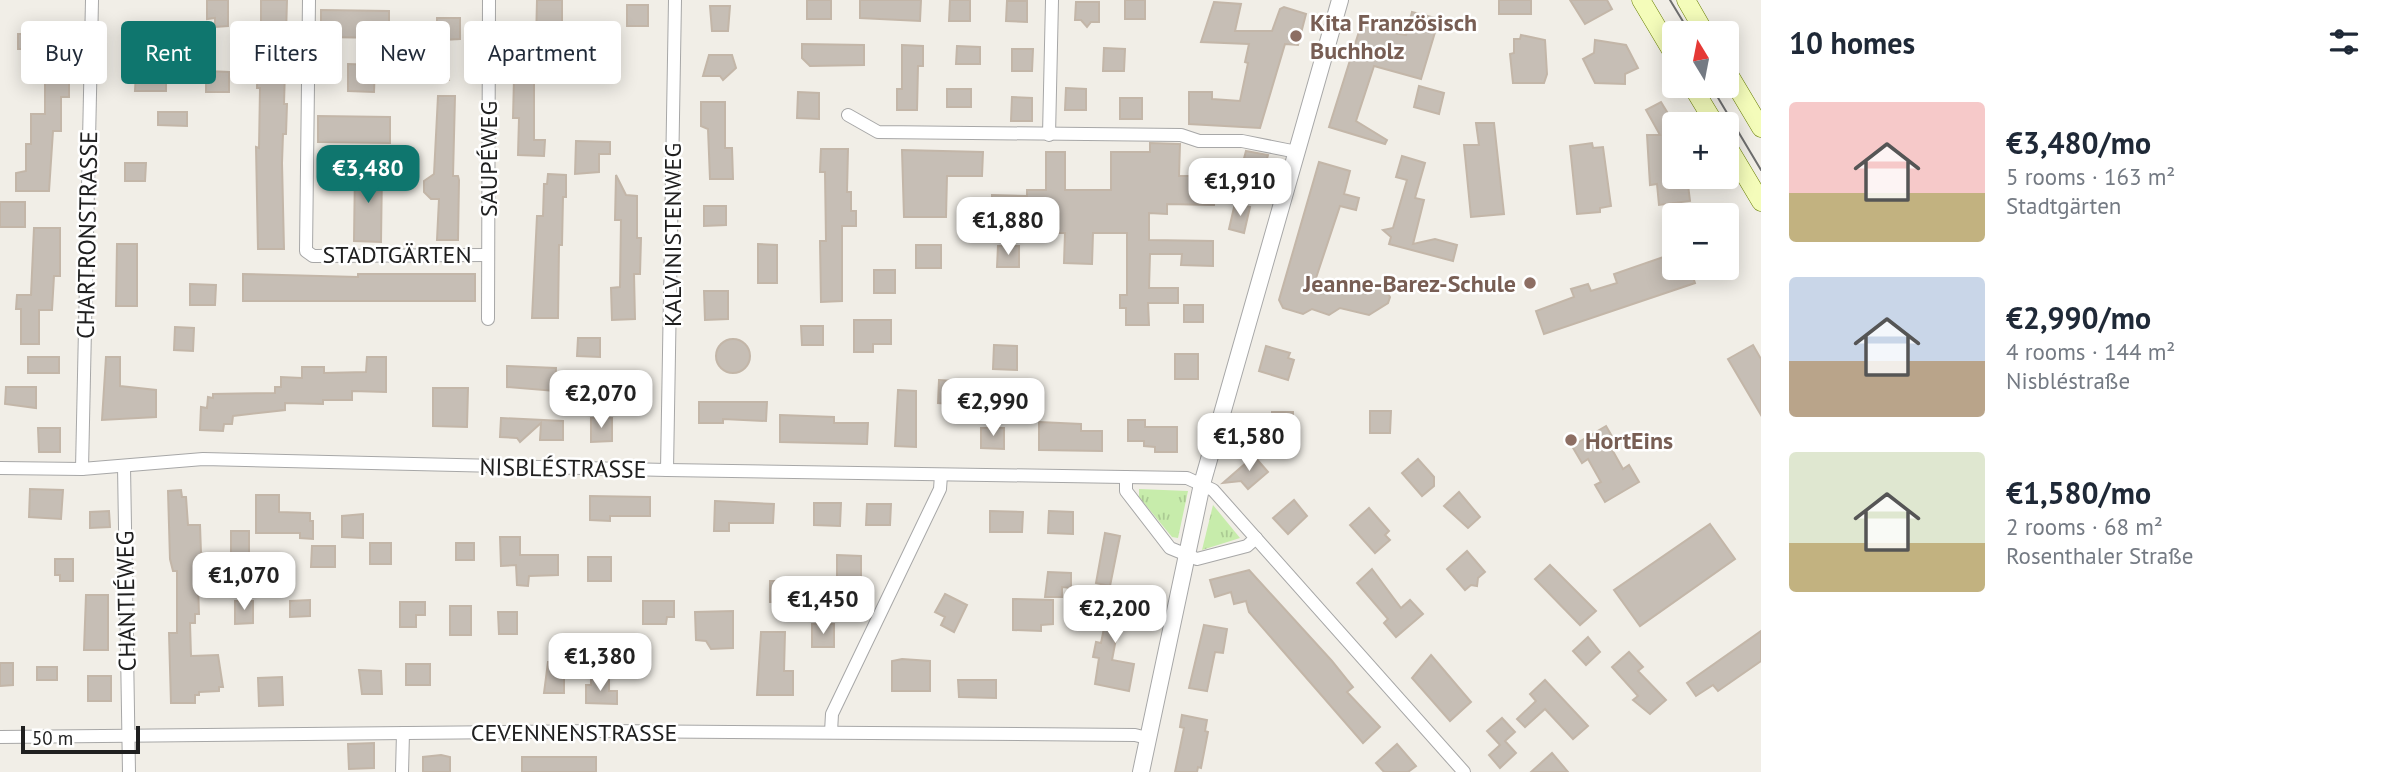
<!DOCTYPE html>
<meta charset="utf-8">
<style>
body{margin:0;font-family:"PT Sans",sans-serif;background:#f2f2f3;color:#1f2937;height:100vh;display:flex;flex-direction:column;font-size:26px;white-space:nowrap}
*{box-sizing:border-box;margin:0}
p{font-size:23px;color:#747a83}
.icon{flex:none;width:38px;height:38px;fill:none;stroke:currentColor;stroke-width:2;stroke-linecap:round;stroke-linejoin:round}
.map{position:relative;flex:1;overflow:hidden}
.drawer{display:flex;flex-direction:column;background:#fff;width:630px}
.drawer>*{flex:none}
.top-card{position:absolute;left:21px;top:21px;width:665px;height:63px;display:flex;gap:14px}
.needle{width:46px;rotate:350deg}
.fabs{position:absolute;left:1662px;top:21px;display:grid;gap:14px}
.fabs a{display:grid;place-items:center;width:77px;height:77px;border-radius:7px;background:#fff;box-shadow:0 4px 18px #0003;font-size:35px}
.scale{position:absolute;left:21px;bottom:18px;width:119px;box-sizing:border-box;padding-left:7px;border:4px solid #202020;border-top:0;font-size:19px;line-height:24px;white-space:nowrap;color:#202020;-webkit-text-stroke:5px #fff;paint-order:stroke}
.price{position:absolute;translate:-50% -60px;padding:0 16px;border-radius:14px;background:#fff;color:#222;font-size:23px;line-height:46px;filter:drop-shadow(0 2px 4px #0008)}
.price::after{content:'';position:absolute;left:50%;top:42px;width:21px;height:16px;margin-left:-10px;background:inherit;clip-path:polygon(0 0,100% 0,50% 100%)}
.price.active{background:#0f766e;color:#fff}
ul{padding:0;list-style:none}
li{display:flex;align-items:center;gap:21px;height:175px;padding:0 28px}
li span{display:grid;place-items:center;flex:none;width:196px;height:140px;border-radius:7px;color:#555}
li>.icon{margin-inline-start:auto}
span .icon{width:84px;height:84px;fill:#fffc;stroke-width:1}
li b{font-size:30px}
h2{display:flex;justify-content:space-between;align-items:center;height:84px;padding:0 28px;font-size:30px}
.pill{padding:0 24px;border-radius:7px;background:#fff;box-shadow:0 4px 18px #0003;font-size:24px;line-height:63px}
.pill.active{background:#0f766e;color:#fff}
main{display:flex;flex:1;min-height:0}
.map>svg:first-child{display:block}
.grass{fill:url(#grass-tufts)}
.building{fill:#c6beb5;stroke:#c3b6a8;stroke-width:2}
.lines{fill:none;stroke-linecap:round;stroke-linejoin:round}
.minor-casing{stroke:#a7a7a7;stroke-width:14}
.tertiary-casing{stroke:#a7a7a7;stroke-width:18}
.secondary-casing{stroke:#677e01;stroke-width:19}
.minor{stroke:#fff;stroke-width:12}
.tertiary{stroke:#fff;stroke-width:16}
.secondary{stroke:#f4fcba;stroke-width:18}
.tram{stroke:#6e6e6e;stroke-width:2}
.education-dot{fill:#8d6e63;stroke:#fff;stroke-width:2.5}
.labels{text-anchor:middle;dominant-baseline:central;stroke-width:5;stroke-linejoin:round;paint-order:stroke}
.education-label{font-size:24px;font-weight:bold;fill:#785e54;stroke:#fff;text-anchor:start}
.street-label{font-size:24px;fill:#202020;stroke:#fff}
</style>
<main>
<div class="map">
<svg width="1761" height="772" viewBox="0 0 1761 772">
<defs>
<pattern id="grass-tufts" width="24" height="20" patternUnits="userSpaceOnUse" patternTransform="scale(1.75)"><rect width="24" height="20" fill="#c7ecab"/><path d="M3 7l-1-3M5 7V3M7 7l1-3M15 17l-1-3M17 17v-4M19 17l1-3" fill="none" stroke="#abca93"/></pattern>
</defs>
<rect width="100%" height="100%" fill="#f1eee7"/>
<g class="grass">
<polygon points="1139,489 1188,491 1178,538 1172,537 1139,497"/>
<polygon points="1213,505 1240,538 1202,550"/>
</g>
<g class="building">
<polygon points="207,0 228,0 228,26 215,27 215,18 207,19"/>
<polygon points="261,0 287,0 284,104 287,104 286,134 283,134 282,163 284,249 258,249 256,147 259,148 260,88 257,88 258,34 261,34"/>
<polygon points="537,0 562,0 562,42 536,42"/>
<rect x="807" y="0" width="24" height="19"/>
<polygon points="860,0 921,0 920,21 860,18"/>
<polygon points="950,0 970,0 970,21 949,21"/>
<rect x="1125" y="0" width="20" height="19"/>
<rect x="1499" y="0" width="32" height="14"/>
<polygon points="1570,0 1607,0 1612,9 1585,24"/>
<polygon points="1007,1 1027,1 1027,22 1006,21"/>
<polygon points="1076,2 1099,2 1099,22 1091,22 1087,27 1081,20 1075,20"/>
<polygon points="1214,2 1241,4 1235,31 1272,31 1280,9 1284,7 1306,14 1298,45 1285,44 1260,128 1189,124 1189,92 1212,92 1212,99 1240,101 1248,63 1245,62 1249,44 1201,42"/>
<rect x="627" y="5" width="21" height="21"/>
<polygon points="710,6 730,6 728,31 712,31"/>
<polygon points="321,10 389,11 389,38 321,37"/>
<polygon points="1412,12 1439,19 1421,79 1374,66 1356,121 1387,140 1385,144 1329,127 1363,19 1375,21 1373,29 1406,35"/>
<polygon points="437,18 460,18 460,39 442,40 437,35"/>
<polygon points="137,23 162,23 162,37 152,37 152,42 137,42"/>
<polygon points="18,34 37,34 38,49 18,49"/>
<polygon points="1521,35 1545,40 1547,74 1544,83 1513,83 1510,54 1514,53 1514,39 1520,39"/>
<polygon points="1595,40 1626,45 1638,68 1625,74 1625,84 1595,83 1583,59 1594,53"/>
<polygon points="802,44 864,45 864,65 810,66 802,58"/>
<polygon points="902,45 923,46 923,66 918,66 917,110 897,110 897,89 902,89"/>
<polygon points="957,46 980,47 980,64 956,64"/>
<polygon points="1104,48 1125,49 1124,71 1103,71"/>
<polygon points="1012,49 1033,49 1032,71 1012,71"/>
<polygon points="517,55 539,55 539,75 534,75 534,140 545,140 544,156 518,155 519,118 513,118 514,78 510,78 510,62 517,62"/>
<polygon points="709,55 732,55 736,68 723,80 720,76 703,76"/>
<polygon points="594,56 608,56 608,74 593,73"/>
<polygon points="434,61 447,61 449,80 433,80"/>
<polygon points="348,64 375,65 374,92 348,91"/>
<polygon points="136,71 166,72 166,91 135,91"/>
<polygon points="206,71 229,72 229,92 206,92"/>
<polygon points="45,72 69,72 69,97 61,97 61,131 53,131 49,191 16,191 16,173 26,171 26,144 31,144 31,114 45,114"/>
<polygon points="1419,86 1444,93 1439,114 1414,107"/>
<polygon points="1066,88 1086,89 1086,110 1065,110"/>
<rect x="947" y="89" width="24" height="18"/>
<polygon points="798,92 819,93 819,119 797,118"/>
<polygon points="438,96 455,96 453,176 458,176 459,180 458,240 437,240 439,199 431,199 424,192 424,181 434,174"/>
<polygon points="1012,97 1032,98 1032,121 1011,121"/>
<rect x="1120" y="98" width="22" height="21"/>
<polygon points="701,102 725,102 725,148 732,148 733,179 710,179 708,129 701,126"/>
<polygon points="1661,102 1675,125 1675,177 1687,177 1690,201 1659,205 1657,184 1650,185 1647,135 1660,135 1646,110"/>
<polygon points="158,112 187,112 187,126 158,125"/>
<polygon points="318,116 390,117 390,143 318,142"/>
<polygon points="1476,123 1494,123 1504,214 1471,217 1464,145 1479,145"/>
<polygon points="576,141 610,142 610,154 599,154 599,172 575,174"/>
<polygon points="1150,143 1180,144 1179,176 1214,176 1214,205 1167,204 1167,214 1149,213 1149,240 1213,241 1213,266 1181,265 1182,254 1150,254 1149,288 1178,288 1178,303 1148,303 1149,325 1126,325 1126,308 1120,308 1120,295 1127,295 1127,233 1093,233 1092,264 1064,263 1065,233 1027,233 1027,219 992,219 992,195 1027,196 1027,190 1046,190 1046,152 1065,152 1065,190 1111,190 1111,152 1150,152"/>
<polygon points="1592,143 1593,148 1603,147 1611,206 1600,208 1600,212 1577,214 1570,146"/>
<polygon points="821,149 848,149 847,192 851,192 851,211 856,211 856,226 842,226 842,301 821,302 820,241 826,241 825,172 820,172"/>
<polygon points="902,150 983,152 982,176 947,176 946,217 904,217"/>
<polygon points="1246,151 1268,155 1260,182 1239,177"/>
<polygon points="1402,156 1425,163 1415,198 1424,200 1413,244 1435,239 1457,245 1453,261 1389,244 1391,237 1383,230 1393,228 1407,180 1396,177"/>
<polygon points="1319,162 1350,171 1344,194 1359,198 1356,210 1340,206 1313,287 1330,291 1352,279 1384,287 1390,297 1388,303 1369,315 1340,308 1329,315 1312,309 1303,314 1283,308 1279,300"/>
<polygon points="125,163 146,163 145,181 125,181"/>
<polygon points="355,169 382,169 381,242 354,241"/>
<polygon points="548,174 566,175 566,197 563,197 562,245 559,245 558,318 532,318 537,216 543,216 544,184 547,184"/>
<polygon points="616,175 626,195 637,196 637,238 641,238 640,274 634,274 635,319 612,320 611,288 620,287 621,220 615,220"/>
<rect x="0" y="202" width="25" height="25"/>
<polygon points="1235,203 1250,207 1244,233 1229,229"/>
<polygon points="704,206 726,206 726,225 704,226"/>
<polygon points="34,228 60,228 60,276 54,276 52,310 39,310 39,344 21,344 21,309 16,309 17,295 31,295"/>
<polygon points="117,244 137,244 137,306 116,306"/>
<polygon points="758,244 777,245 777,283 758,283"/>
<rect x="916" y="245" width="25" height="23"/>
<polygon points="998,246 1019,246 1019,267 997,267"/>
<polygon points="1675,253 1675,268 1690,268 1695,283 1544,334 1536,311 1574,297 1571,289 1588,284 1591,291 1617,283 1614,274"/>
<rect x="874" y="270" width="21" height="23"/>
<polygon points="243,274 358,277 358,274 475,274 475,301 243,301"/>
<polygon points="190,284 216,285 215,305 190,305"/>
<polygon points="704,291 728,291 728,319 705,320"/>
<rect x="1184" y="305" width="19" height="17"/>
<polygon points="854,320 891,320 891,344 873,344 873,352 854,352"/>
<polygon points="801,326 823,326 823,345 802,345"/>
<polygon points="175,327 194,328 193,351 174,350"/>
<polygon points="578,338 600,338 600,357 577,356"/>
<circle cx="733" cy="356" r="17"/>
<polygon points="994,345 1017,346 1017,370 993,369"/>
<polygon points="1753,345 1761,359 1761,415 1728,359"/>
<polygon points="1266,346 1290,353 1288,358 1294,360 1288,380 1259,371"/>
<rect x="1175" y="354" width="23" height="25"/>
<rect x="28" y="357" width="31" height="16"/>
<polygon points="106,357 120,357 120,386 156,390 156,417 102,420"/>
<polygon points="367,357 386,357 386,392 352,391 352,400 323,400 323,404 285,403 285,410 233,416 232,424 224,424 223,431 200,430 201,407 207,408 208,397 213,398 213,394 275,393 275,387 281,387 281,377 302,378 302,367 324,367 324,373 366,372"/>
<polygon points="507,366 556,368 555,391 507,387"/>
<polygon points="939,380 953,381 952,404 938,403"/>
<polygon points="609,386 630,386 629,400 638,400 637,413 608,412"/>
<polygon points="6,387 36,387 36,408 5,404"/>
<polygon points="433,388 468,388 467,427 433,426"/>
<polygon points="898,390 916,391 916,447 895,446"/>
<polygon points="699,402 767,402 766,421 723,419 723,423 699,423"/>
<polygon points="1370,411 1391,411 1390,433 1370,433"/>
<polygon points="1272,412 1293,412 1293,437 1271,437"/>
<polygon points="780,415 834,417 834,423 868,423 867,444 780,442"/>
<polygon points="501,418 563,421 563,440 540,440 541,423 520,442 517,438 500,437"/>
<polygon points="591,418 612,418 612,441 591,442"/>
<polygon points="1128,420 1145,420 1145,427 1177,427 1177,452 1155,452 1155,447 1144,446 1144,441 1128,441"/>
<polygon points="1039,422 1081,424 1081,431 1102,431 1102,451 1039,450"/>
<polygon points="1606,426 1616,443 1610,446 1623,469 1629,465 1639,482 1605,502 1595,485 1601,482 1588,459 1582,463 1572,446"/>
<polygon points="38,428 60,428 60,452 39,452"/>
<polygon points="981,428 1004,428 1004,449 981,448"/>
<polygon points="1254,456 1268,472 1248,489 1241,481 1223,483"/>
<polygon points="1418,459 1434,477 1434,486 1422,496 1402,473"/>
<polygon points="30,489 63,490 61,519 29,517"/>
<polygon points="181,490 182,497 186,497 188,525 200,525 201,553 231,554 231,531 249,531 249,567 218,567 218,586 198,585 199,614 195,614 195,623 190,623 191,656 218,655 223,687 219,687 219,691 199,692 199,695 195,695 195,703 171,703 169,633 177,633 177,571 173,571 170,559 168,491"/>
<polygon points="1459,492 1480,517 1468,528 1444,506"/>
<polygon points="256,495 279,495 279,512 310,513 310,521 313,521 313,539 300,538 300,533 256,533"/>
<polygon points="590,496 650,497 650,516 610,516 610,521 590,520"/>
<polygon points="1294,500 1307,516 1288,534 1273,518"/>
<polygon points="715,501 774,504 773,523 729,523 729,531 714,531"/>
<polygon points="814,503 841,503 840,526 814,525"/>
<polygon points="867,504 891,504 890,525 866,525"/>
<polygon points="1369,508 1389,531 1385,535 1390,540 1375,553 1350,525"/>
<polygon points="109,511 110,527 90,528 90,512"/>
<polygon points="990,511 1023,512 1022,532 990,532"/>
<polygon points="1049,511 1073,512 1073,534 1048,533"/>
<polygon points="363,514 363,538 342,537 342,516"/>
<polygon points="1710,524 1735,559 1640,626 1614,590"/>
<polygon points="1105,533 1120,536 1110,586 1096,583"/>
<polygon points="500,537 520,537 520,555 558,555 558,575 529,576 528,586 517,585 516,565 501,566"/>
<rect x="370" y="543" width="21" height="21"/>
<rect x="456" y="543" width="18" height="17"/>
<polygon points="312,546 335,546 335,567 311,567"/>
<polygon points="1467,551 1485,572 1478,578 1477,586 1471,585 1465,590 1447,569"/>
<polygon points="837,555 861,556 861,583 844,583 844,579 837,579"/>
<rect x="588" y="557" width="23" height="24"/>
<polygon points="55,559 73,559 73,581 60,581 60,575 55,575"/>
<polygon points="1550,565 1596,611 1580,625 1535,579"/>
<polygon points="1372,569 1401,608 1410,600 1423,614 1396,637 1384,623 1388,619 1357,583"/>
<polygon points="1249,570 1332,661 1353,687 1347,692 1380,727 1363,743 1249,612 1246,601 1234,604 1231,592 1215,597 1210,580"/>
<polygon points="1048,572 1071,573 1071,588 1062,587 1062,597 1045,597"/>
<rect x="770" y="581" width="22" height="21"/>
<polygon points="945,594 967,605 954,632 941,625 945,617 935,612"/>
<polygon points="1111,594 1132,598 1129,613 1141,615 1138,630 1118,628 1112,660 1134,664 1129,691 1095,684 1099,658 1093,657 1096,642 1101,643"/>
<polygon points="86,595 108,595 108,650 84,650"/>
<polygon points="1013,599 1053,600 1053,624 1041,625 1041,631 1013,630"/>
<polygon points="310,600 310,616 290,617 290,601"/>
<polygon points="235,601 253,601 253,623 235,624"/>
<polygon points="643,601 674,601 674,617 667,617 666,624 643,624"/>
<polygon points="400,602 425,602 425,615 416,615 416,627 400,627"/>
<rect x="450" y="606" width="21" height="29"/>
<polygon points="733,611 733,648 711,649 706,641 696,640 695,612"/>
<polygon points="498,612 517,612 517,634 499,634"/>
<rect x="812" y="624" width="22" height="23"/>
<polygon points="1204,625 1227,629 1223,653 1215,652 1207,691 1189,688"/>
<polygon points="1761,631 1761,661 1718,691 1713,685 1696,696 1687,683"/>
<polygon points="761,632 785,632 784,671 793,671 793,695 757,695"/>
<polygon points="1588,637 1600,652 1586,665 1573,651"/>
<polygon points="1629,652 1643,667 1638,671 1666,700 1650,714 1633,700 1638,696 1612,667"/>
<polygon points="1431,655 1471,702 1450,721 1412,678"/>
<polygon points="902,659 930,661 930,691 892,691 892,661"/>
<polygon points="548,662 564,662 564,693 544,693"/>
<polygon points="0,663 13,663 13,685 0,686"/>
<rect x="406" y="664" width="24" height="21"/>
<rect x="37" y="667" width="20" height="13"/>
<polygon points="359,670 381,671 382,694 362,694"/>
<rect x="88" y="676" width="23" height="25"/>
<polygon points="282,677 283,705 259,706 258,678"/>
<polygon points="591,679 609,679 609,691 617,691 617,704 586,703 586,685 591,685"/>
<polygon points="958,680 996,680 996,698 959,697"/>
<polygon points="1545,680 1588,726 1573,739 1545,709 1525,727 1517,719 1536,701 1530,694"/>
<polygon points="1182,715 1207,720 1205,731 1208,732 1201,768 1198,767 1197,772 1175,772 1184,728 1180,727"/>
<polygon points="1502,718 1515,732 1505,741 1516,753 1500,768 1489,755 1500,745 1487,731"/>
<polygon points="374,743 374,768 349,769 348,744"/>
<polygon points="1397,744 1416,766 1408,772 1384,772 1376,763"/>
<polygon points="1552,753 1568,772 1531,772"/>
<polygon points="441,755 450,757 450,772 423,772 423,757"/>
<rect x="522" y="757" width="74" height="15"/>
</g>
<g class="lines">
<defs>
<g id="minor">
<polyline points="309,0 306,251 313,256 487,255"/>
<polyline points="848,115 878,132 1181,135 1199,141 1242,141 1297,152"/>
<polyline points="1049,135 1052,0"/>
<polyline points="488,319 489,0"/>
<polyline points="124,466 129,772"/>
<polyline points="0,468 82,469 203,459 667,470 1187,478 1213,490 1464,772"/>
<polyline points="82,469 92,0"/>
<polyline points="667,470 675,0"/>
<polyline points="1126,477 1126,491 1170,548 1197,559 1247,546 1256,538"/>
<polyline points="831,732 832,714 940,489 941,475"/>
<polyline points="0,737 601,731 1135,735 1147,738"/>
<polyline points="402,772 403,733"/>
</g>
<polyline id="tertiary" points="1141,772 1202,484 1340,0"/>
<g id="secondary">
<polyline points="1641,0 1675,57"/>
<polyline points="1686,0 1705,33"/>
<polyline points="1727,71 1761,128"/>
<polyline points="1692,86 1715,124"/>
<polyline points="1727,145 1761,202"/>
</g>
</defs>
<use href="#minor" class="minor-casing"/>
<use href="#tertiary" class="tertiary-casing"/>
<use href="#secondary" class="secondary-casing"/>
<use href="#minor" class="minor"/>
<use href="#tertiary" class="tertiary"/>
<use href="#secondary" class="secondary"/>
<g class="tram">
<polyline points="1670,0 1690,33"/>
<polyline points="1711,86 1761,170"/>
</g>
</g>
<g class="education-dot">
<circle cx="1296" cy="36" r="7"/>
<circle cx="1530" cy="283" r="7"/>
<circle cx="1571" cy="440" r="7"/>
</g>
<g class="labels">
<g class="education-label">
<text x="1310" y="22">Kita Französisch<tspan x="1310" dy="28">Buchholz</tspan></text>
<text x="1516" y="283" text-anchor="end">Jeanne-Barez-Schule</text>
<text x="1585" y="440">HortEins</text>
</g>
<g class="street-label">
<text transform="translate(488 159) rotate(-90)">SAUPÉWEG</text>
<text transform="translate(87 235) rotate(-89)">CHARTRONSTRASSE</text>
<text transform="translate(672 235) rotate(-90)">KALVINISTENWEG</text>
<text x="397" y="254">STADTGÄRTEN</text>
<text transform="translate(563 468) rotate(1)">NISBLÉSTRASSE</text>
<text transform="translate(126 601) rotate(-91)">CHANTIÉWEG</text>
<text x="574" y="732">CEVENNENSTRASSE</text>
</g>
</g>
</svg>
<div class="fabs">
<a><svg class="needle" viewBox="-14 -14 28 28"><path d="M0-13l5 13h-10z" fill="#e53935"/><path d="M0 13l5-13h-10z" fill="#747a83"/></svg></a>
<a>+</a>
<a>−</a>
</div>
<div class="scale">50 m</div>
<b class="price active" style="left:368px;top:205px">€3,480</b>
<b class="price" style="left:1240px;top:218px">€1,910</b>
<b class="price" style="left:1008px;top:257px">€1,880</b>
<b class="price" style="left:601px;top:430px">€2,070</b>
<b class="price" style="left:993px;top:438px">€2,990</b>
<b class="price" style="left:1249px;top:473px">€1,580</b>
<b class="price" style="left:244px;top:612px">€1,070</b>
<b class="price" style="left:823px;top:636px">€1,450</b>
<b class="price" style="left:1115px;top:645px">€2,200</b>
<b class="price" style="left:600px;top:693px">€1,380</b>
<div class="top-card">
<a class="pill">Buy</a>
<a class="pill active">Rent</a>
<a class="pill">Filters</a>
<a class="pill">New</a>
<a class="pill">Apartment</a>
</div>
</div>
<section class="drawer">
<h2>10 homes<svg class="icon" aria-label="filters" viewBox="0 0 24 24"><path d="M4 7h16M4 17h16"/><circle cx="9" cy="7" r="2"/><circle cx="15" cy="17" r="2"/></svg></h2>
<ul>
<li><span style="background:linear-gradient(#f6c9c9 65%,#c2b280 0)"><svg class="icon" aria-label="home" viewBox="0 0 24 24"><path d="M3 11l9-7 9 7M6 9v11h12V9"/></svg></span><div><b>€3,480/mo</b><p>5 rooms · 163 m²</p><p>Stadtgärten</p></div></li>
<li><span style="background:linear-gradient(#c9d6e8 60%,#b9a48a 0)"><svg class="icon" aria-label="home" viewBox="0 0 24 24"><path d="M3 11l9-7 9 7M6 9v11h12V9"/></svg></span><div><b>€2,990/mo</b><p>4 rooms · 144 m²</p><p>Nisbléstraße</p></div></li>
<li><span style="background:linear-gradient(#dfe7d0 65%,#c2b280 0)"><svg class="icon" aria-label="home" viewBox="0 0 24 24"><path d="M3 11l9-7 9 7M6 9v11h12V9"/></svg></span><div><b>€1,580/mo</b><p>2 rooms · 68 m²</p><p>Rosenthaler Straße</p></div></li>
</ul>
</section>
</main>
